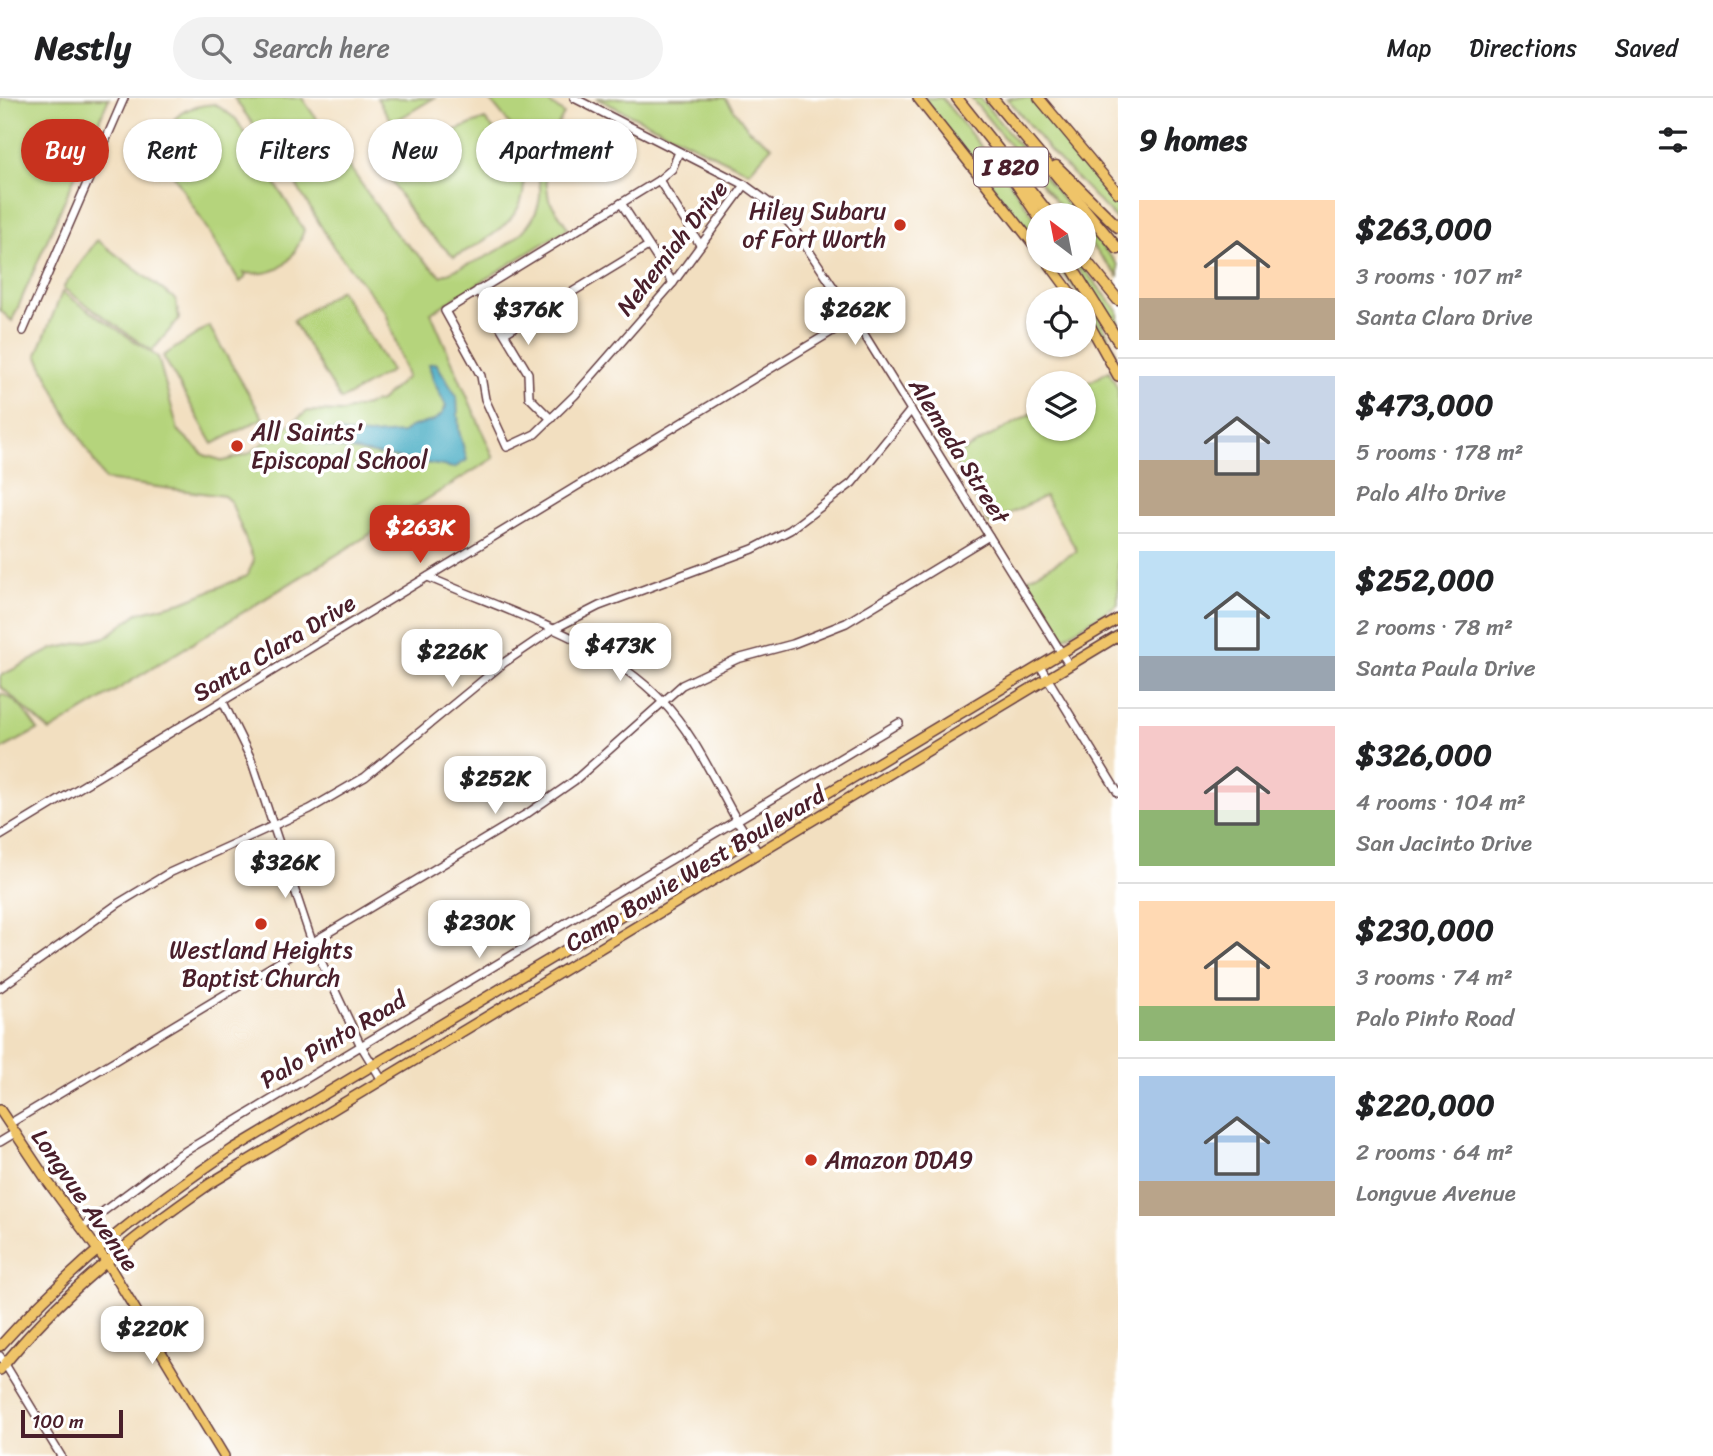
<!DOCTYPE html>
<meta charset="utf-8">
<style>
body{margin:0;font-family:Sriracha,sans-serif;background:#f2f2f2;color:#202124;height:100vh;display:flex;flex-direction:column;font-size:26px;white-space:nowrap}
*{box-sizing:border-box;margin:0}
p{font-size:23px;color:#757577}
.icon{flex:none;width:38px;height:38px;fill:none;stroke:currentColor;stroke-width:2;stroke-linecap:round;stroke-linejoin:round}
.map{position:relative;flex:1;overflow:hidden}
.sheet{display:flex;flex-direction:column;background:#fff;width:595px}
.sheet>*{flex:none}
.banner{position:absolute;left:21px;top:21px;width:665px;height:63px;display:flex;gap:14px}
.needle{width:46px;rotate:328deg}
.fabs{position:absolute;left:1026px;top:105px;display:grid;gap:14px}
.fabs a{display:grid;place-items:center;width:70px;height:70px;border-radius:50%;background:#fff;box-shadow:0 2px 5px #0004;font-size:35px}
.scale{position:absolute;left:21px;bottom:18px;width:102px;box-sizing:border-box;padding-left:7px;border:4px solid #4a1f2b;border-top:0;font-size:19px;line-height:24px;white-space:nowrap;color:#4a1f2b;-webkit-text-stroke:5px #fff;paint-order:stroke}
.price{position:absolute;translate:-50% -60px;padding:0 16px;border-radius:14px;background:#fff;color:#222;font-size:23px;line-height:46px;filter:drop-shadow(0 2px 4px #0008)}
.price::after{content:'';position:absolute;left:50%;top:42px;width:21px;height:16px;margin-left:-10px;background:inherit;clip-path:polygon(0 0,100% 0,50% 100%)}
.price.selected{background:#c8321e;color:#fff}
ul{padding:0;list-style:none}
li{display:flex;align-items:center;gap:21px;height:175px;padding:0 21px}
li+li{border-top:2px solid #e0e0e0}
li span{display:grid;place-items:center;flex:none;width:196px;height:140px;border-radius:0px;color:#555}
li>.icon{margin-inline-start:auto}
span .icon{width:84px;height:84px;fill:#fffc;stroke-width:1}
li b{font-size:30px}
h2{display:flex;justify-content:space-between;align-items:center;height:84px;padding:0 21px;font-size:30px}
.chip{padding:0 24px;border-radius:32px;background:#fff;box-shadow:0 2px 5px #0004;font-size:24px;line-height:63px}
.chip.selected{background:#c8321e;color:#fff}
header{display:flex;align-items:center;gap:42px;box-sizing:border-box;height:98px;padding:0 35px;background:#fff;border-bottom:2px solid #e0e0e0}
header strong{font-size:33px}
nav{display:flex;gap:38px;margin-inline-start:auto;font-size:24px}
.search{width:490px;height:63px;background:#f2f2f2;display:flex;align-items:center;gap:18px;box-sizing:border-box;padding:0 24px;border-radius:38px;color:#757577;font-size:26px}
main{display:flex;flex:1;min-height:0}
.map>svg:first-child{display:block}
.green{fill:#b5d47b;stroke:#807a53;stroke-width:2}
.water{fill:#44abc3;stroke:#476577;stroke-width:2}
.lines{fill:none;stroke-linecap:round;stroke-linejoin:round}
.minor-casing{stroke:#633c41;stroke-width:10}
.major-casing{stroke:#633c41;stroke-width:12}
.highway-casing{stroke:#633c41;stroke-width:13}
.minor{stroke:#fff;stroke-width:7}
.major{stroke:#efc469;stroke-width:9}
.highway{stroke:#efc469;stroke-width:10}
.poi-dot{fill:#c8321e;stroke:#fff;stroke-width:2.5}
.labels{text-anchor:middle;dominant-baseline:central;stroke-width:7;stroke-linejoin:round;paint-order:stroke}
.shield{fill:#fff;stroke:#80626b;stroke-width:2}
.shield-label{font-size:23px;font-weight:bold;fill:#4a1f2b}
.poi-label{font-size:24px;fill:#4a1f2b;stroke:#fff;text-anchor:start}
.street-label{font-size:24px;fill:#4a1f2b;stroke:#fff}
</style>
<header>
<strong>Nestly</strong>
<div class="search"><svg class="icon" aria-label="search" viewBox="0 0 24 24"><circle cx="10" cy="10" r="6"/><path d="M15 15l6 6"/></svg>Search here</div>
<nav><a>Map</a><a>Directions</a><a>Saved</a></nav>
</header>
<main>
<div class="map">
<svg width="1118" height="1358" viewBox="0 0 1118 1358">
<rect width="100%" height="100%" fill="#fff"/>
<filter id="ink" filterUnits="userSpaceOnUse"><feTurbulence type="fractalNoise" baseFrequency=".0143" numOctaves="2"/><feDisplacementMap in="SourceGraphic" scale="14" xChannelSelector="R" yChannelSelector="G"/><feConvolveMatrix kernelMatrix="1 2 1 2 8 2 1 2 1" color-interpolation-filters="sRGB"/></filter>
<filter id="wash" filterUnits="userSpaceOnUse"><feTurbulence type="fractalNoise" baseFrequency=".00686" numOctaves="4" result="noise"/><feDisplacementMap in="SourceGraphic" scale="28" xChannelSelector="R" yChannelSelector="G"/><feGaussianBlur stdDeviation="1.57" result="paint"/><feColorMatrix in="noise" values="0 0 0 0 0 0 0 0 0 0 0 0 0 0 0 0 0 1.4 0 .05"/><feComposite in="paint" operator="in"/></filter>
<g filter="url(#wash)">
<rect width="100%" height="100%" fill="#f2dfc0"/>
<g class="green">
<polygon points="0,0 109,0 12,223 0,212"/>
<path d="M 234,0 L 302,0 L 396,136 L 441,178 C 462,168 490,160 509,145 C 573,99 525,44 488,0 L 543,0 L 564,16 L 542,55 L 549,102 L 568,130 L 431,215 L 494,360 L 50,633 L 0,588 L 0,578 L 53,551 L 106,539 L 138,515 L 182,504 L 247,478 L 254,463 L 231,404 L 224,398 L 105,382 L 65,314 L 37,257 L 62,194 L 158,259 L 178,332 L 204,357 L 224,363 L 248,356 L 308,313 L 343,314 L 380,303 L 407,279 L 386,215 L 334,150 L 294,83 Z"/>
<polygon points="377,0 434,0 392,25"/>
<polygon points="596,0 725,0 749,32 772,48 749,74"/>
<polygon points="921,0 942,0 1009,83 1038,125 1038,145"/>
<polygon points="971,0 980,0 1076,117 1067,117"/>
<polygon points="1007,0 1030,0 1118,107 1118,123 1051,54"/>
<path d="M 215,6 L 236,21 L 304,132 C 293,164 281,179 244,175 L 246,179 L 240,184 L 152,42 L 159,38 L 164,42 C 172,15 187,8 215,6 Z"/>
<path d="M 485,21 C 495,33 507,45 515,59 C 545,111 492,140 454,159 L 417,124 L 390,81 L 393,63 L 427,43 Z"/>
<polygon points="1083,126 1118,167 1118,178 1083,137"/>
<polygon points="97,142 176,202 179,221 152,253 63,190"/>
<polygon points="1053,163 1064,163 1100,221 1116,255 1113,257 1083,201"/>
<polygon points="1073,163 1084,171 1118,213 1118,233"/>
<polygon points="340,192 391,273 341,302 293,223"/>
<polygon points="209,228 263,320 213,346 163,258"/>
<polygon points="1109,273 1118,291 1118,506 1063,540 1023,483 1077,453 1045,398 989,426 952,359 1038,312 1038,331 1083,331 1083,288"/>
<path d="M 0,596 C 17,599 28,618 38,632 L 0,652 Z"/>
</g>
<polygon class="water" points="436,265 457,299 459,333 467,362 454,370 316,346 316,332 369,337 403,335 410,329 433,323 442,316 446,308 433,282 429,266"/>
</g>
<g filter="url(#ink)">
<g class="lines">
<defs>
<g id="minor">
<polyline points="574,0 745,87 775,109 795,132 854,220 1069,567"/>
<polyline points="679,54 672,71 659,82 445,213 481,278 485,301 507,349 535,336 575,297 673,185 745,87"/>
<polyline points="659,82 699,145"/>
<polyline points="621,105 673,185"/>
<polyline points="478,192 528,275 529,299 551,321"/>
<polyline points="23,233 124,0"/>
<polyline points="505,235 648,148"/>
<path d="M 428,479 C 507,514 600,539 661,602 C 693,634 713,680 735,719 C 742,731 751,742 758,755"/>
<polyline points="1040,568 1118,695"/>
<polyline points="223,604 251,661 312,844 360,946 382,982"/>
<polyline points="0,738 854,220"/>
<polyline points="0,890 119,805 169,775 310,711 365,679 505,564 552,532 599,508 753,451 790,432 852,385 911,312"/>
<polyline points="9,1026 528,715 574,683 682,587 737,561 793,546 846,525 989,438"/>
<polyline points="0,1044 15,1035"/>
<polyline points="81,1130 179,1057 899,625"/>
<polyline points="0,1258 61,1358"/>
</g>
<g id="major">
<polyline points="918,0 1038,152"/>
<polyline points="1039,0 1118,95"/>
<polyline points="1047,163 1075,201"/>
<polyline points="1083,215 1118,278"/>
<polyline points="0,1012 48,1084 106,1163 224,1358"/>
<path d="M 0,1248 C 74,1166 142,1112 233,1051 L 1118,521"/>
<path d="M 0,1272 C 59,1197 133,1139 211,1085 L 1118,538"/>
</g>
<g id="highway">
<polyline points="957,0 1050,117"/>
<polyline points="992,0 1118,151"/>
<polyline points="1056,68 1118,129"/>
<polyline points="1010,76 1038,118"/>
<polyline points="1083,159 1118,202"/>
<polyline points="1068,163 1118,243"/>
</g>
</defs>
<use href="#minor" class="minor-casing"/>
<use href="#major" class="major-casing"/>
<use href="#highway" class="highway-casing"/>
<use href="#minor" class="minor"/>
<use href="#major" class="major"/>
<use href="#highway" class="highway"/>
</g>
</g>
<g class="poi-dot">
<circle cx="900" cy="127" r="7"/>
<circle cx="237" cy="348" r="7"/>
<circle cx="261" cy="826" r="7"/>
<circle cx="811" cy="1062" r="7"/>
</g>
<g class="labels">
<rect class="shield" x="974" y="49.5" width="74" height="39" rx="5"/>
<g class="shield-label">
<text x="1011" y="69">I 820</text>
</g>
<g class="poi-label">
<text x="886" y="113" text-anchor="end">Hiley Subaru<tspan x="886" dy="28">of Fort Worth</tspan></text>
<text x="251" y="334">All Saints'<tspan x="251" dy="28">Episcopal School</tspan></text>
<text x="261" y="852" text-anchor="middle">Westland Heights<tspan x="261" dy="28">Baptist Church</tspan></text>
<text x="825" y="1062">Amazon DDA9</text>
</g>
<g class="street-label">
<text transform="translate(672 150) rotate(-52)">Nehemiah Drive</text>
<text transform="translate(959 353) rotate(58)">Alemeda Street</text>
<text transform="translate(274 550) rotate(-31)">Santa Clara Drive</text>
<text transform="translate(695 771) rotate(-31)">Camp Bowie West Boulevard</text>
<text transform="translate(333 942) rotate(-31)">Palo Pinto Road</text>
<text transform="translate(85 1102) rotate(55)">Longvue Avenue</text>
</g>
</g>
</svg>
<div class="fabs">
<a><svg class="needle" viewBox="-14 -14 28 28"><path d="M0-13l5 13h-10z" fill="#e53935"/><path d="M0 13l5-13h-10z" fill="#757577"/></svg></a>
<a><svg class="icon" aria-label="locate" viewBox="0 0 24 24"><circle cx="12" cy="12" r="6"/><path d="M12 2v4M12 18v4M2 12h4M18 12h4"/></svg></a>
<a><svg class="icon" aria-label="layers" viewBox="0 0 24 24"><path d="M12 4l9 5-9 5-9-5zM3 14l9 5 9-5"/></svg></a>
</div>
<div class="scale">100 m</div>
<b class="price" style="left:528px;top:249px">$376K</b>
<b class="price" style="left:855px;top:249px">$262K</b>
<b class="price selected" style="left:420px;top:467px">$263K</b>
<b class="price" style="left:620px;top:585px">$473K</b>
<b class="price" style="left:452px;top:591px">$226K</b>
<b class="price" style="left:495px;top:718px">$252K</b>
<b class="price" style="left:285px;top:802px">$326K</b>
<b class="price" style="left:479px;top:862px">$230K</b>
<b class="price" style="left:152px;top:1268px">$220K</b>
<div class="banner">
<a class="chip selected">Buy</a>
<a class="chip">Rent</a>
<a class="chip">Filters</a>
<a class="chip">New</a>
<a class="chip">Apartment</a>
</div>
</div>
<section class="sheet">
<h2>9 homes<svg class="icon" aria-label="filters" viewBox="0 0 24 24"><path d="M4 7h16M4 17h16"/><circle cx="9" cy="7" r="2"/><circle cx="15" cy="17" r="2"/></svg></h2>
<ul>
<li><span style="background:linear-gradient(#ffd9b3 70%,#b9a48a 0)"><svg class="icon" aria-label="home" viewBox="0 0 24 24"><path d="M3 11l9-7 9 7M6 9v11h12V9"/></svg></span><div><b>$263,000</b><p>3 rooms · 107 m²</p><p>Santa Clara Drive</p></div></li>
<li><span style="background:linear-gradient(#c9d6e8 60%,#b9a48a 0)"><svg class="icon" aria-label="home" viewBox="0 0 24 24"><path d="M3 11l9-7 9 7M6 9v11h12V9"/></svg></span><div><b>$473,000</b><p>5 rooms · 178 m²</p><p>Palo Alto Drive</p></div></li>
<li><span style="background:linear-gradient(#bfe0f5 75%,#9aa5b1 0)"><svg class="icon" aria-label="home" viewBox="0 0 24 24"><path d="M3 11l9-7 9 7M6 9v11h12V9"/></svg></span><div><b>$252,000</b><p>2 rooms · 78 m²</p><p>Santa Paula Drive</p></div></li>
<li><span style="background:linear-gradient(#f6c9c9 60%,#8fb573 0)"><svg class="icon" aria-label="home" viewBox="0 0 24 24"><path d="M3 11l9-7 9 7M6 9v11h12V9"/></svg></span><div><b>$326,000</b><p>4 rooms · 104 m²</p><p>San Jacinto Drive</p></div></li>
<li><span style="background:linear-gradient(#ffd9b3 75%,#8fb573 0)"><svg class="icon" aria-label="home" viewBox="0 0 24 24"><path d="M3 11l9-7 9 7M6 9v11h12V9"/></svg></span><div><b>$230,000</b><p>3 rooms · 74 m²</p><p>Palo Pinto Road</p></div></li>
<li><span style="background:linear-gradient(#a9c7e8 75%,#b9a48a 0)"><svg class="icon" aria-label="home" viewBox="0 0 24 24"><path d="M3 11l9-7 9 7M6 9v11h12V9"/></svg></span><div><b>$220,000</b><p>2 rooms · 64 m²</p><p>Longvue Avenue</p></div></li>
</ul>
</section>
</main>
